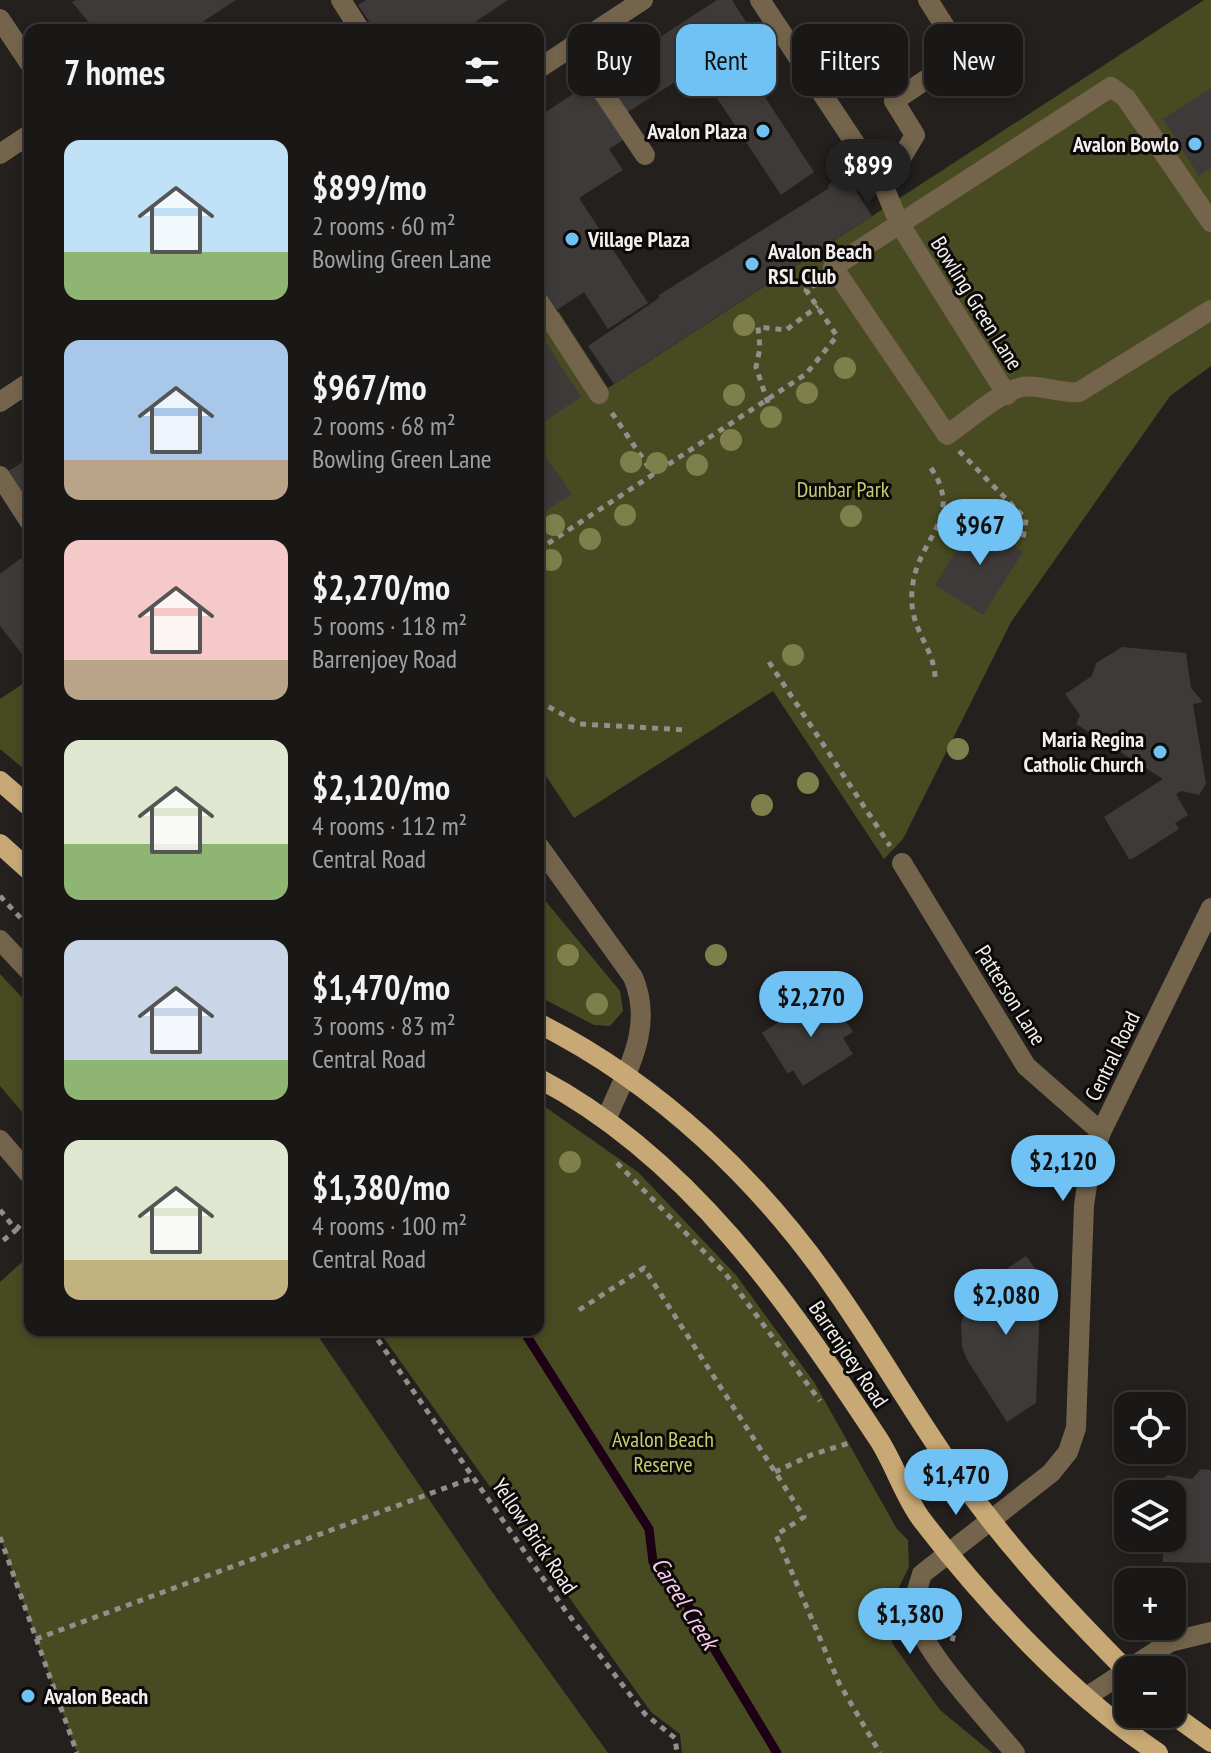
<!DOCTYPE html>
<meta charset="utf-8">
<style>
body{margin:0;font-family:"PT Sans Narrow",sans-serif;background:#272523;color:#f1f3f6;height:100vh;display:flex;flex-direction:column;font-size:30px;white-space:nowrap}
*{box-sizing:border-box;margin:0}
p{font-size:26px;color:#9fa0a1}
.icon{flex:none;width:44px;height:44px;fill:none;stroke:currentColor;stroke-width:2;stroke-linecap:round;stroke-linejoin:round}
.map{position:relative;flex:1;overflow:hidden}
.panel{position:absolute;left:24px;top:24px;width:520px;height:1312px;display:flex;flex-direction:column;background:#1a1816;border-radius:16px;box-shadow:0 4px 12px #0003,0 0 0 2px #383735}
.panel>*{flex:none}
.hud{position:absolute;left:568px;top:24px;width:522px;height:72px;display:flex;gap:16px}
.fabs{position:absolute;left:1114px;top:1392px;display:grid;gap:16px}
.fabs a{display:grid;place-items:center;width:72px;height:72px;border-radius:16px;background:#1a1816;box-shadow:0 4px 12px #0003,0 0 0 2px #383735;font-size:40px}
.price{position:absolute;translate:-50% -68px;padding:0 18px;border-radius:28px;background:#70c2f4;color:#111;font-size:26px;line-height:52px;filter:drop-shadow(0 2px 4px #0008)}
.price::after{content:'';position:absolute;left:50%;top:48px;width:24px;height:18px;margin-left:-12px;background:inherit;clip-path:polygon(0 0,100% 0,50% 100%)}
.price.active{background:#222;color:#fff}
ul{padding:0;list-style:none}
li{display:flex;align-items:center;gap:24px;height:200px;padding:0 40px}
li span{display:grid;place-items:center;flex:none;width:224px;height:160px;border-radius:16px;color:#555}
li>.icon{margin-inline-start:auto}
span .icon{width:96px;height:96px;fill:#fffc;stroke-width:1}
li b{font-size:34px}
h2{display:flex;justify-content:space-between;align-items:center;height:96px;padding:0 40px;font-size:34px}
.pill{padding:0 28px;border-radius:16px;background:#1a1816;box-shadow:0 4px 12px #0003,0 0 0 2px #383735;font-size:28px;line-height:72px}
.pill.active{background:#70c2f4;color:#111}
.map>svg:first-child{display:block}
.green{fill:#484b21}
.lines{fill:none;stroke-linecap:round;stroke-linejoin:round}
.stream{stroke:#1d0016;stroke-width:9}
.building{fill:#3e3a3a}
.path{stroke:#918e8c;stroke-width:5;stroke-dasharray:6 6;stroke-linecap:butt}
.minor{stroke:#74644c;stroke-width:20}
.major{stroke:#c8a976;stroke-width:20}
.tree{fill:#7d804a}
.poi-dot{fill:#70c2f4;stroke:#0b0a09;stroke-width:3}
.labels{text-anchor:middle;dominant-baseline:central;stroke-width:6;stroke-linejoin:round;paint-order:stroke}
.poi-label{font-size:22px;font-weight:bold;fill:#f2efee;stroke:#0b0a09;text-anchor:end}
.street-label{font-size:22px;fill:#f2efee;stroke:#0b0a09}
.park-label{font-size:22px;fill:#c7ce6e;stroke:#0b0a09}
.water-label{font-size:24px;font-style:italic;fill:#fccaec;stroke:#0b0a09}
</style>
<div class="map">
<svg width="1211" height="1753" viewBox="0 0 1211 1753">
<rect width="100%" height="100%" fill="#23201e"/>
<g class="green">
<polygon points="1204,0 1211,0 1211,366 1170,396 1011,622 903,839 884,859 773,691 574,818 538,764 538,326 559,312 608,388"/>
<polygon points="30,679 30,774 0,749 0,699"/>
<polygon points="538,892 620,991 623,1011 610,1026 594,1025 538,996"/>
<polygon points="0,974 30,1006 30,1121 0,1086"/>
<polygon points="538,1102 638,1172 736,1275 814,1382 897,1529 908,1540 909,1567 894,1597 892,1643 940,1710 992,1753 682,1753 680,1734 651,1712 378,1330 538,1330"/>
<polygon points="30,1255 30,1330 314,1330 490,1589 608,1753 77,1753 0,1537 0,1282"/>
</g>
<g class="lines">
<polyline class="stream" points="523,1330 649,1529 653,1562 678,1589 777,1753"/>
</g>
<g class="building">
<polygon points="76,0 236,0 190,30 95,30 72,2"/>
<polygon points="366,0 508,0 463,30 375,30 358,5"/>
<polygon points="717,0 732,0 760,44 748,52 746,68 814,172 781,195 707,83 697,90 686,75 623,115 597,78"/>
<polygon points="590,83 626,138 609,149 623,170 579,198 648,303 608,329 584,292 557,310 538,281 538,117"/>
<polygon points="1211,88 1211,168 1199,176 1163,119"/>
<polygon points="845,173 872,216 614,384 588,346 659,298 659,295 829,188 828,185"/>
<polygon points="538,330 581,397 538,426"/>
<polygon points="538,445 572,494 538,516"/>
<polygon points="30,457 30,504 9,471"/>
<polygon points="994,520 1005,528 1000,537 1023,552 983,615 935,585 975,521 988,530"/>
<polygon points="21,558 30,569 30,664 0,626 0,574"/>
<polygon points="1122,647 1186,653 1191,688 1203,702 1193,704 1206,784 1199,795 1181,791 1176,794 1188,815 1175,823 1179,829 1132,859 1129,859 1104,817 1163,779 1076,724 1080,715 1065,694 1092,676 1096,663"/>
<polygon points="826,991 853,1032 843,1038 853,1054 803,1086 793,1070 788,1074 762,1033"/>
<polygon points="1026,1256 1041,1277 1036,1403 1007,1422 967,1360 962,1347 961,1325 966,1306 982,1285"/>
<polygon points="1201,1469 1211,1470 1211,1563 1163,1562 1163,1538 1172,1538 1172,1494 1159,1494 1156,1485 1168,1475 1192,1479"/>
</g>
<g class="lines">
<g class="path">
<polyline points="768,403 756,367 760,348 758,327 786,330 818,306"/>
<polyline points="612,413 654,475"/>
<polyline points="959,451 1026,519 1023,539"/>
<path d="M 931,468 C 964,517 920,537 913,583 C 905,631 937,645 935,683"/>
<polyline points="538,550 806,374 837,336 806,290 818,283"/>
<polyline points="769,662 890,846"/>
<polyline points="538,701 580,724 687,730"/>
<polyline points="0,896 30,928"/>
<polyline points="617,1163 725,1273 820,1401"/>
<polyline points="0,1210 16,1230 0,1243"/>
<polyline points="16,1230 30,1213"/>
<polyline points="579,1310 644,1268 804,1517 776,1535 839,1683 880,1753"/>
<polyline points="371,1330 565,1610 645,1714 675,1738 677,1753"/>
<polyline points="775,1472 811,1455 849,1443"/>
<polyline points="0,1537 77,1753"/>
<polyline points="36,1639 475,1477"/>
<polyline points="952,1641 959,1615"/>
</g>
<g class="minor">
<polyline points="341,0 360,30"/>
<polyline points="760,0 884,187 899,223 1007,395"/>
<polyline points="0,19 30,64"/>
<polyline points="572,46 645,155"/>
<polyline points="538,69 643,0"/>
<polyline points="0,154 30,134"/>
<polyline points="884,187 915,135 894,101 963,55 928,0"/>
<path d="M 1211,222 L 1126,98 L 1111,87 L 833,267 L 947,435 C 966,422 1001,391 1022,387 C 1041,384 1059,394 1079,392 L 1211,310"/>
<polyline points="538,300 599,394"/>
<polyline points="0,402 30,382"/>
<polyline points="0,476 30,522"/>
<path d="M 538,845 L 633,977 C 655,1029 626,1071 606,1120"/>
<polyline points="902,863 1026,1066 1101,1132"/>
<polyline points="0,940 30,972"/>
<polyline points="0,1140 30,1175"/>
<polyline points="1088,1696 1170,1642 1211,1632"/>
<path d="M 1015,1753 C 989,1721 924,1654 915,1616 C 912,1601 918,1588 922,1574 L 1051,1473 L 1068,1452 L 1076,1428 L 1084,1205 L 1090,1166 L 1101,1132 L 1211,908"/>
</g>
<g class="major">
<polyline points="0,781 30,807"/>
<polyline points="0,844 30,871"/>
<path d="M 538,1023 C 659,1084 761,1181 837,1292 C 879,1352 915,1416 957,1475 C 1010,1550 1064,1607 1128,1672"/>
<path d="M 538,1078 C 689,1157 788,1302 879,1440 C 895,1465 904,1496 922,1520 C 984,1601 1073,1697 1158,1753"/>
<polyline points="1172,1714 1211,1742"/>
</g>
</g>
<g class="tree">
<circle cx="744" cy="325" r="11"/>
<circle cx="845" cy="368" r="11"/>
<circle cx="807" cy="393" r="11"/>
<circle cx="734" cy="395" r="11"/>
<circle cx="771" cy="417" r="11"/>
<circle cx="731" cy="440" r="11"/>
<circle cx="631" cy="462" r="11"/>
<circle cx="657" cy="463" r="11"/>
<circle cx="697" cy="465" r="11"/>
<circle cx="625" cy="515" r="11"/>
<circle cx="851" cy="516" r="11"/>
<circle cx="554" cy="525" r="11"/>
<circle cx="590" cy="539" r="11"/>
<circle cx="551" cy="560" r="11"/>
<circle cx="793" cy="655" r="11"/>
<circle cx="958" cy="749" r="11"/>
<circle cx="808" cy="783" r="11"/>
<circle cx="762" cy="805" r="11"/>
<circle cx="568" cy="955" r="11"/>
<circle cx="716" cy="955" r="11"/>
<circle cx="597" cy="1004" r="11"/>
<circle cx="570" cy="1162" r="11"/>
</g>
<g class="poi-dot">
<circle cx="763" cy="131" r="8"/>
<circle cx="1195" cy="144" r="8"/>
<circle cx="572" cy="239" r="8"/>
<circle cx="752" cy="264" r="8"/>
<circle cx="1160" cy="752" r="8"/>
<circle cx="28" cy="1696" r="8"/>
</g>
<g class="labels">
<g class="poi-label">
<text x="747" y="131">Avalon Plaza</text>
<text x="1179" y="144">Avalon Bowlo</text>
<text x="588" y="239" text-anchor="start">Village Plaza</text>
<text x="768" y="251" text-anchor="start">Avalon Beach<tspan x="768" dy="25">RSL Club</tspan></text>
<text x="1144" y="739">Maria Regina<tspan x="1144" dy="25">Catholic Church</tspan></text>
<text x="44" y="1696" text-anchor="start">Avalon Beach</text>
</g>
<g class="street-label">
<text transform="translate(977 303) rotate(58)">Bowling Green Lane</text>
<text transform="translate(1011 995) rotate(58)">Patterson Lane</text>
<text transform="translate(1112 1056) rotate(-64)">Central Road</text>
<text transform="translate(849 1354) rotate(56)">Barrenjoey Road</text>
<text transform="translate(535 1536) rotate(56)">Yellow Brick Road</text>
</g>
<g class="park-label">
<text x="843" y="489">Dunbar Park</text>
<text x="663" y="1439">Avalon Beach<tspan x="663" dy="25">Reserve</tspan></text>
</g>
<g class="water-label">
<text transform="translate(685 1603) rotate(58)">Careel Creek</text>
</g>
</g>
</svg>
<div class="fabs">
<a><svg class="icon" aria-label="locate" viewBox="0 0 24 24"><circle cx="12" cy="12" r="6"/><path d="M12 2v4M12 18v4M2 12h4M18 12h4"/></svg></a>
<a><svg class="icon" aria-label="layers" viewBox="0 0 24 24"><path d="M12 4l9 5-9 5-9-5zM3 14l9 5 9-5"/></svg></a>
<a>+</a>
<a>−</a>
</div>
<b class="price active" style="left:868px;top:207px">$899</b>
<b class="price" style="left:980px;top:567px">$967</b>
<b class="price" style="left:811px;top:1039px">$2,270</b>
<b class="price" style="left:1063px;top:1203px">$2,120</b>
<b class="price" style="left:1006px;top:1337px">$2,080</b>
<b class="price" style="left:956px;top:1517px">$1,470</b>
<b class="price" style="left:910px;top:1656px">$1,380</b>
<div class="hud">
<a class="pill">Buy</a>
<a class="pill active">Rent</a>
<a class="pill">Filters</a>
<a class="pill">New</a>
</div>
<section class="panel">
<h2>7 homes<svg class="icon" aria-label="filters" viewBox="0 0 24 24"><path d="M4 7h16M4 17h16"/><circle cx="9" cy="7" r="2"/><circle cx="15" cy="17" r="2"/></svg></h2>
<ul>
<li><span style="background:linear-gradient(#bfe0f5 70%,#8fb573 0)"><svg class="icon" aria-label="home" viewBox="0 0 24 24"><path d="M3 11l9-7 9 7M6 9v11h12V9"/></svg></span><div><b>$899/mo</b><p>2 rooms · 60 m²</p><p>Bowling Green Lane</p></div></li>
<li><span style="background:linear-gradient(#a9c7e8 75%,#b9a48a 0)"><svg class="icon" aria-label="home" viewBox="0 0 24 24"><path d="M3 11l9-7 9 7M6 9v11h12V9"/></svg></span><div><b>$967/mo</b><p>2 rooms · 68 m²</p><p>Bowling Green Lane</p></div></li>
<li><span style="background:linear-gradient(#f6c9c9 75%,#b9a48a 0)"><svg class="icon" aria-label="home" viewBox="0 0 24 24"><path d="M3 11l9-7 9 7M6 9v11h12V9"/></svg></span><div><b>$2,270/mo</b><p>5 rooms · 118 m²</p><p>Barrenjoey Road</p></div></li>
<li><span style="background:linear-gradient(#dfe7d0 65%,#8fb573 0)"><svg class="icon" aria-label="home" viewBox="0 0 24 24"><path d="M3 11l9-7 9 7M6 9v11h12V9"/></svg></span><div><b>$2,120/mo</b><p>4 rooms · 112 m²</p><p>Central Road</p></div></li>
<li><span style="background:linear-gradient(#c9d6e8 75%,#8fb573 0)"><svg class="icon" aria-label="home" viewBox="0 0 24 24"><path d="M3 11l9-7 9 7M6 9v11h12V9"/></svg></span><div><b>$1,470/mo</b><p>3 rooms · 83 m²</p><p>Central Road</p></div></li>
<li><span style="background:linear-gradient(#dfe7d0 75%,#c2b280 0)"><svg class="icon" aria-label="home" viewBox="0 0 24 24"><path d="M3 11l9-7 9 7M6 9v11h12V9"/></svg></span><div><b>$1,380/mo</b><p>4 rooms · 100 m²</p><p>Central Road</p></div></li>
</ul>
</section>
</div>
